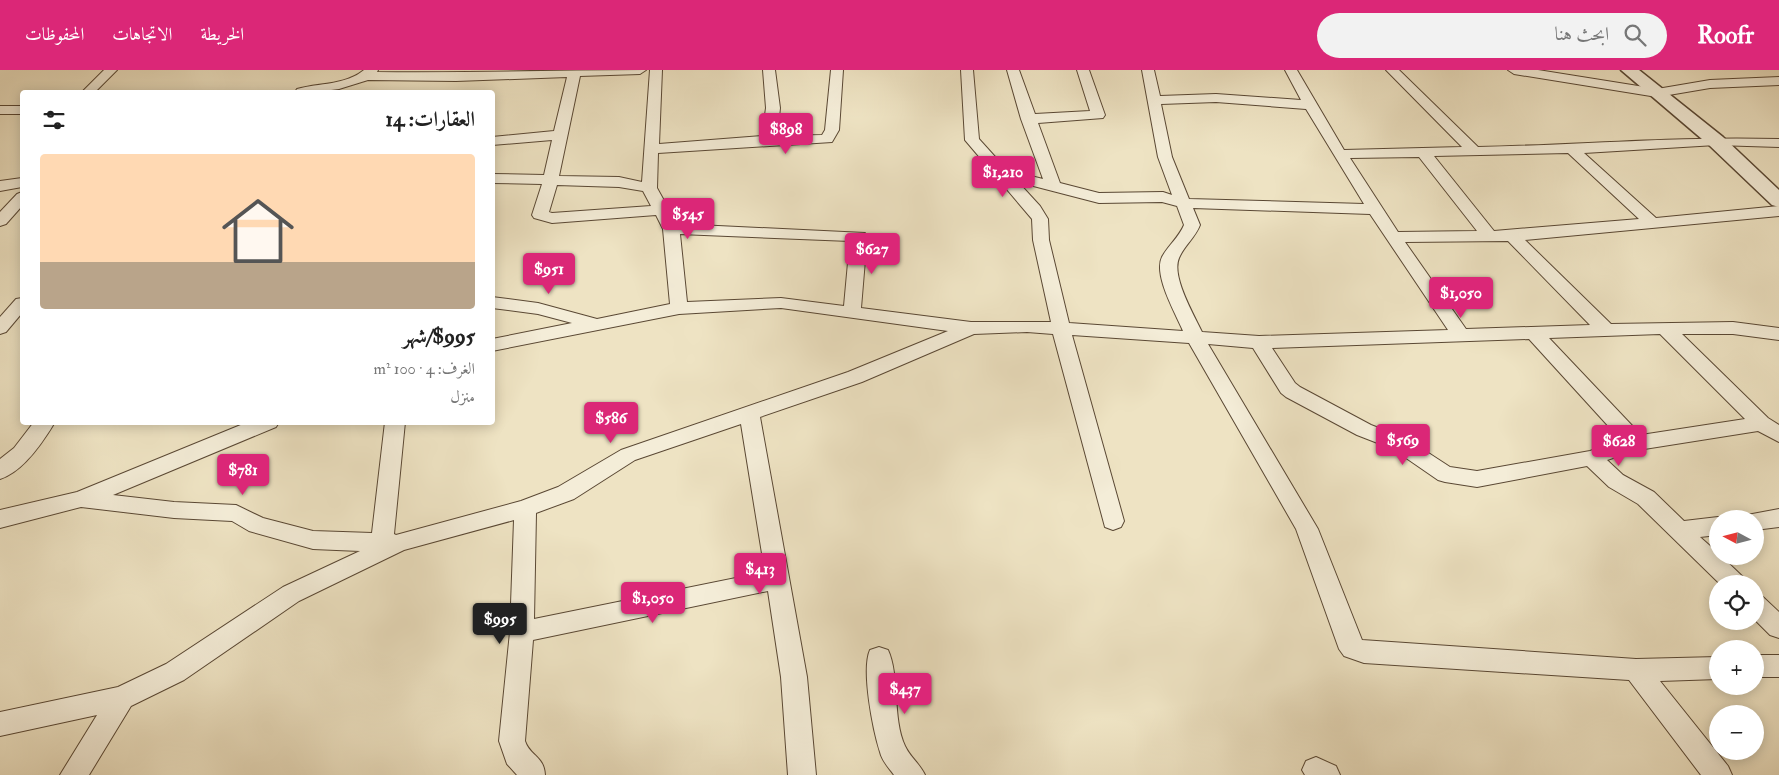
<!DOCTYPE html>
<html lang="ar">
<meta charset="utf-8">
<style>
body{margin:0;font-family:"IM FELL Double Pica",Amiri,serif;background:#f2f2f2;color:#222;direction:rtl;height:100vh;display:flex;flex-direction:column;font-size:19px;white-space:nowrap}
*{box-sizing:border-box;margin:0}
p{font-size:16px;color:#767676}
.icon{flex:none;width:28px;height:28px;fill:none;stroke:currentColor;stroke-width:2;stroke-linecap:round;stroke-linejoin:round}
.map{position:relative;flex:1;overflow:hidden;direction:ltr}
.side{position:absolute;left:20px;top:20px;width:475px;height:335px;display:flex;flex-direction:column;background:#fff;border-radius:5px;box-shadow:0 2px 12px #0003;direction:rtl}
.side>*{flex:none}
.needle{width:32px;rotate:277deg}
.controls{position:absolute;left:1709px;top:440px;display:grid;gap:10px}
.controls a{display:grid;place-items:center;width:55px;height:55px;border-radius:50%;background:#fff;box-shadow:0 2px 12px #0003;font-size:25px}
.price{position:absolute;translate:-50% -42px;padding:0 11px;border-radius:5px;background:#db2777;color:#fff;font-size:16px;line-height:32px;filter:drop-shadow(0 1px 2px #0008)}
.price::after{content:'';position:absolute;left:50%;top:30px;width:15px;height:11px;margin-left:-8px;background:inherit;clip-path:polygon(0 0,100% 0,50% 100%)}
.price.on{background:#222;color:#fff}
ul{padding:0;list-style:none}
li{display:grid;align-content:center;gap:10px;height:265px;padding:0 20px}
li+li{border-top:1px solid #e0e0e0}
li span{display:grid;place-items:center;height:155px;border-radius:5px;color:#555}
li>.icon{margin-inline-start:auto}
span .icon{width:90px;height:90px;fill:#fffc;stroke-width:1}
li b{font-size:21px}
h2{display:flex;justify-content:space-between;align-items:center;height:60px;padding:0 20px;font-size:21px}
header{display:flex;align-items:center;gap:30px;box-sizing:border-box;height:70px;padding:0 25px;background:#db2777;color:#fff}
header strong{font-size:24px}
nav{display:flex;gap:28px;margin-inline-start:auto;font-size:18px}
.search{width:350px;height:45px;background:#f2f2f2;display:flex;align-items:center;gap:12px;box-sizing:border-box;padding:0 18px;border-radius:28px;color:#767676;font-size:19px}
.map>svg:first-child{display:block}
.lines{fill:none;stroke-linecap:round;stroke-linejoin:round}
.minor-casing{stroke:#5a4834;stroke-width:2}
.tertiary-casing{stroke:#5a4834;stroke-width:3}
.minor{fill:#f4edd8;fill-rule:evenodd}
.tertiary{fill:#f4edd8;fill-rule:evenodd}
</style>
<header>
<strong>Roofr</strong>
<div class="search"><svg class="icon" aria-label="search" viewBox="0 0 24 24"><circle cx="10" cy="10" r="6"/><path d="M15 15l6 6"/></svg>ابحث هنا</div>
<nav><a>الخريطة</a><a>الاتجاهات</a><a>المحفوظات</a></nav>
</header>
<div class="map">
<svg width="1779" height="705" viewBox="0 0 1779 705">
<rect width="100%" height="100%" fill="#eee3c3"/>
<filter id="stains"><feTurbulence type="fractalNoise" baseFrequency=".004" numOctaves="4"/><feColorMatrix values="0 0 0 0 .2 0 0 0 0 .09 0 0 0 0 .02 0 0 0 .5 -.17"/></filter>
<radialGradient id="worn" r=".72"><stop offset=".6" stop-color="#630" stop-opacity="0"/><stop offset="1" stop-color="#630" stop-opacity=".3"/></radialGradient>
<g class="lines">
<defs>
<g id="minor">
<polygon points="104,0 117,0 95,22 82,22"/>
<path d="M 364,0 L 378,0 L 377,2 C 467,3 556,0 646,0 L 640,4 L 580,6 L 559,106 L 619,107 L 642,112 L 650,0 L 662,0 L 659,74 L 762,66 L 766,38 L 763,0 L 775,0 L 780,38 L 777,66 L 822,65 L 825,60 L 831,0 L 843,0 L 839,60 L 832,72 L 658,83 L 657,118 L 677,154 L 865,163 L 867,166 L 861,238 L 971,252 L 1051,252 L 1033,170 L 1032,149 L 965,70 L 961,0 L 973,0 L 979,69 L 1007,100 L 1043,109 L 1021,49 L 1007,0 L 1019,0 L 1035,44 L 1090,41 L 1077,0 L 1089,0 L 1105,45 L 1103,48 L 1038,53 L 1060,113 L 1099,123 L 1163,122 L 1172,125 L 1158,87 L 1142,0 L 1154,0 L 1160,26 L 1216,24 L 1301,30 L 1285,0 L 1297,0 L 1344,80 L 1462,77 L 1386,0 L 1399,0 L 1478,77 C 1578,75 1679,66 1779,69 L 1779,77 L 1716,75 L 1584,83 L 1656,148 L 1779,136 L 1779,146 L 1525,170 L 1611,254 L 1733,252 L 1779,258 L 1779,270 L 1733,264 L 1682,264 L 1768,348 L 1779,355 L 1779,372 L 1758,361 L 1638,380 L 1607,390 L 1623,405 L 1654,422 L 1684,451 L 1718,447 L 1722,449 L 1718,449 L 1718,465 L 1700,467 L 1718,483 L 1718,486 L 1721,486 L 1743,507 L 1747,514 L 1720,514 L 1638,434 L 1609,417 L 1587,396 L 1477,417 L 1445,412 L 1438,410 L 1393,379 L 1357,365 L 1286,327 L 1281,323 L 1253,278 L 1208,274 L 1318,459 L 1362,570 L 1636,589 L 1718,587 L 1718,609 L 1660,611 L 1728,696 L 1732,705 L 1701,705 L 1629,610 L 1364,593 L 1344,586 L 1339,579 L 1296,459 L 1189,273 L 1072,265 L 1124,451 L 1121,457 L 1113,460 L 1105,457 L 1053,264 L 1027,262 L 974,264 L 862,312 L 760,347 L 807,607 L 816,705 L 788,705 L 781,607 L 768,521 L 533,570 L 525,671 C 530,686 544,686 545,705 L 517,705 L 507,694 L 499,671 L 510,562 L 514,450 L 404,480 L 299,531 L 184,610 L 131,636 L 89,705 L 60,705 L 97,645 L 0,666 L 0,642 L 118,617 L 166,594 L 283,517 L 360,481 L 313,479 L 249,461 L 232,451 L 174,448 L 81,437 L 0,458 L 0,440 L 77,422 L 248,352 L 279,352 L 276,357 L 113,425 L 174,432 L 236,435 L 263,448 L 313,461 L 372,463 L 385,352 L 405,352 L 394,464 L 396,465 L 521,431 L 558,417 L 621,380 L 848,302 L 948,261 L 781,238 L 679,244 L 492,281 L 492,269 L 572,253 L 538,244 L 492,238 L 492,227 L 538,233 L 597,249 L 670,234 L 663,159 L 656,145 L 552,153 L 534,148 L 532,145 L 542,114 L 492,113 L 492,104 L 544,105 L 552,70 L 492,75 L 492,67 L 554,61 L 567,7 L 456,11 L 368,10 L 339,19 L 315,22 L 295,22 L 297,19 C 319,13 346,15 364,0 ZM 1216,32 L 1306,39 L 1364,134 L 1189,129 L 1172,87 L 1161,34 ZM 1568,83 L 1639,149 L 1494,161 L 1434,86 ZM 1419,87 L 1477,161 L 1398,162 L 1350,88 ZM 1018,112 L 1099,133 L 1162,132 L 1177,136 L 1184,155 C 1179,167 1168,176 1162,187 C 1153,205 1176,244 1183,261 L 1069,253 L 1049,170 L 1048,149 L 1040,136 ZM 557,115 L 619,117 L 643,121 L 651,136 L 552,143 L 549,142 ZM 1193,138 L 1370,144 L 1448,260 L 1259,266 L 1202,262 C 1194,245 1171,206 1179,188 C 1184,176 1195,168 1200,155 ZM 680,164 L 850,171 L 844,236 L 781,228 L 687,232 ZM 1508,171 L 1590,255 L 1466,259 L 1405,172 ZM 1660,264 L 1745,349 L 1641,365 L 1549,268 ZM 1529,269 L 1621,370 L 1590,381 L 1477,401 L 1450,397 L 1407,369 L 1371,355 L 1300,317 L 1295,313 L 1272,278 ZM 741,354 L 765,502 L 534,549 L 536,443 L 574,429 L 635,390 Z"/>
<polygon points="1508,0 1538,0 1657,19 1710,10 1779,7 1779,15 1710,18 1657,27 1514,4"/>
<rect x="0" y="36" width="22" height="8"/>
<polygon points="22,108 22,117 0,121 0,111"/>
<polygon points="22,122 22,136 6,154 0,156 0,142 17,124"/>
<polygon points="22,228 22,243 6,262 0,264 0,247 16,229"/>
<path d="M 34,352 L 55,352 C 43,372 23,402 0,409 L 0,389 L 14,378 Z"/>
<polygon points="1779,439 1779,457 1755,460 1755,449 1745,449 1747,445"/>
<polygon points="1755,524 1763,527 1779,542 1779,568 1770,565 1755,550"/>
<path d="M 879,577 L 888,580 C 900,606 892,648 905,676 C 910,687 920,694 925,705 L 894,705 C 889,698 882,691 880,682 C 873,660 861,600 870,580 Z"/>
<rect x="1755" y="585" width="24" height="22"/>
<polygon points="1316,687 1336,696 1340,705 1305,705 1302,700 1306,691"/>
</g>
<polygon id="tertiary" points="1621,0 1639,0 1723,67 1779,120 1779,137 1772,135 1709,75"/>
</defs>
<use href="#minor" class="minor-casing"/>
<use href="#tertiary" class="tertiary-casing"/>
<use href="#minor" class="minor"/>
<use href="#tertiary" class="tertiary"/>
</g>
<rect width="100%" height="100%" filter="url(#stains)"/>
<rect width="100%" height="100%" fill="url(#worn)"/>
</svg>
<div class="controls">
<a><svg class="needle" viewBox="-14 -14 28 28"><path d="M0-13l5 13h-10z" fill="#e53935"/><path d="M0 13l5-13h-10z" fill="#767676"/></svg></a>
<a><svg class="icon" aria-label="locate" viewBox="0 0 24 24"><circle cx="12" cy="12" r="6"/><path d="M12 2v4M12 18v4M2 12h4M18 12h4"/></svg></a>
<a>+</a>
<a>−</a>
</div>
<b class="price" style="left:786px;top:85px">$898</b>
<b class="price" style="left:1003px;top:128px">$1,210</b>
<b class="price" style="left:688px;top:170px">$545</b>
<b class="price" style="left:872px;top:205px">$627</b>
<b class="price" style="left:549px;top:225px">$951</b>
<b class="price" style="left:1461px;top:249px">$1,050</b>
<b class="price" style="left:611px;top:374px">$586</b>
<b class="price" style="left:1403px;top:396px">$569</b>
<b class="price" style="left:1619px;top:397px">$628</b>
<b class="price" style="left:243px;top:426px">$781</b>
<b class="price" style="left:760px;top:525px">$413</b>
<b class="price" style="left:653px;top:554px">$1,050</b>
<b class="price on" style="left:500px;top:575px">$995</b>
<b class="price" style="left:905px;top:645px">$437</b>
<section class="side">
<h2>العقارات: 14<svg class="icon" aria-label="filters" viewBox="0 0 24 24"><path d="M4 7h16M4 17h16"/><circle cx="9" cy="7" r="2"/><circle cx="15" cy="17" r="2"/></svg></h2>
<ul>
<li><span style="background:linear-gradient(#ffd9b3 70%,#b9a48a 0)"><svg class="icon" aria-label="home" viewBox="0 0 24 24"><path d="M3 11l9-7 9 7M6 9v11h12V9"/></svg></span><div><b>$995/شهر</b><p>الغرف: 4 · 100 m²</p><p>منزل</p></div></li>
</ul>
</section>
</div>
